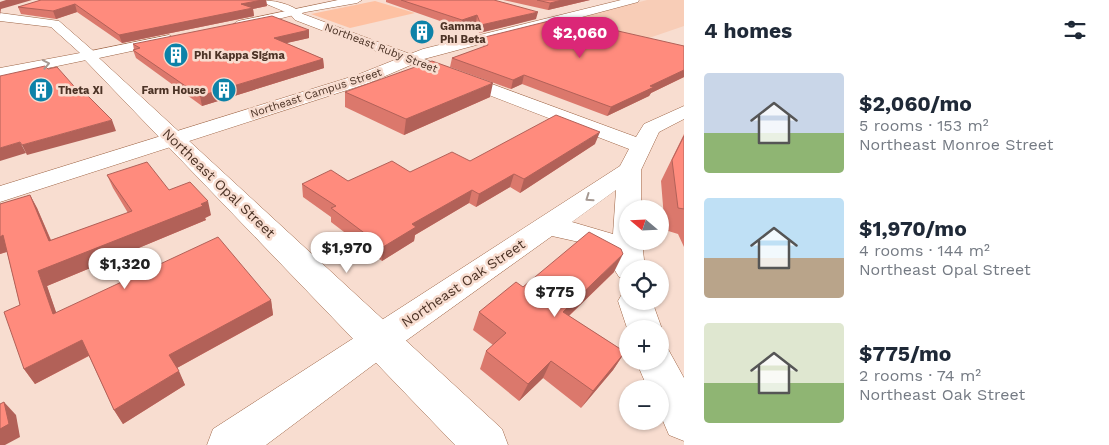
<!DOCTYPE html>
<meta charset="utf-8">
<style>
body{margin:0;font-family:"Work Sans",sans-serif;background:#f6f6f7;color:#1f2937;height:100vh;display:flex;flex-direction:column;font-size:19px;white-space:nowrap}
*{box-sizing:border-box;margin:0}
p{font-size:16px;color:#747a83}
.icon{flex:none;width:28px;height:28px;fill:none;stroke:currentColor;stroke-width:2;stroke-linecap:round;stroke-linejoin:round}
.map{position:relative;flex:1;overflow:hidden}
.panel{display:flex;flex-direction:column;background:#fff;width:425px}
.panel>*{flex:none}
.needle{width:32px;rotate:289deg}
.fabs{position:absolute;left:619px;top:200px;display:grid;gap:10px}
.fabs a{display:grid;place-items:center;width:50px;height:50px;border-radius:50%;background:#fff;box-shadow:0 1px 4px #0004;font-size:25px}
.price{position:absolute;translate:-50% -42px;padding:0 11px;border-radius:18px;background:#fff;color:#222;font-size:16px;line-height:32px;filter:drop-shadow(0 1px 2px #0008)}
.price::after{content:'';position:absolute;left:50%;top:30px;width:15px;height:11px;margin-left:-8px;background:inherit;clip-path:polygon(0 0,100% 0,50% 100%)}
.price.on{background:#db2777;color:#fff}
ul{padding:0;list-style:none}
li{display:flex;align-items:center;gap:15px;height:125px;padding:0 20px}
li span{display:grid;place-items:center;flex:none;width:140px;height:100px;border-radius:5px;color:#555}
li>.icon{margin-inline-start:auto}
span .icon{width:60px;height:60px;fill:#fffc;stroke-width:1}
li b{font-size:21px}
h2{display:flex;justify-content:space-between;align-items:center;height:60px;padding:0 20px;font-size:21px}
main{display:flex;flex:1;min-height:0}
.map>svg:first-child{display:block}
.built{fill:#f8cdb7}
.green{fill:#fec1a2}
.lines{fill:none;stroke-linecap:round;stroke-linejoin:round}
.minor-casing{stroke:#9d6445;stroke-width:1}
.tertiary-casing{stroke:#9d6445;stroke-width:1}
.minor{fill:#fff;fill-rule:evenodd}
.tertiary{fill:#fff;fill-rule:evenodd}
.wall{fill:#db786c}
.shaded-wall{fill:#b26158}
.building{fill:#ff8b7d;stroke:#b26158}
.oneway{stroke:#a69992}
.labels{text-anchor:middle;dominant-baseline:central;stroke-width:5;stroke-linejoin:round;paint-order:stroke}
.far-poi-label{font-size:11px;font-weight:bold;fill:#4c3326;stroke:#f8ddd0;text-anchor:start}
.far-street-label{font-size:11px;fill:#4c3326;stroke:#f8ddd0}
.street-label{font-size:14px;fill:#4c3326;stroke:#f8ddd0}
</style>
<main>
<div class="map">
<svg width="684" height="445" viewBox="0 0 684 445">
<rect width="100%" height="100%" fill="#f8ddd0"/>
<polygon class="built" points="647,0 684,0 684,26 649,38 571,20"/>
<polygon class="green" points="375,1 415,13 350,28 311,14"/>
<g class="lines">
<defs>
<g id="minor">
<path d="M 257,0 C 273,0 291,3 303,14 L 410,54 L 423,49 L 621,0 L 639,0 L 638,2 L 424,59 L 636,137 L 644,124 L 684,106 L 684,119 L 659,132 L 641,170 L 641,209 L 628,209 L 628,241 L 642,241 L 645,269 L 628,269 L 628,279 L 619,277 L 614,269 L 613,257 L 579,242 L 552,236 L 393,350 L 266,445 L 207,445 L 213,429 L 620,166 L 629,149 L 411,65 L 369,83 L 0,202 L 0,186 L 357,75 L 397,59 L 295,20 L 290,14 ZM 616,190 L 613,234 L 572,222 Z"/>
<polygon points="0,13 59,21 98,55 96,58 91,59 0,78 0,68 80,53 51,27 0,21"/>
<polygon points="628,291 628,301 652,301 662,329 660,332 660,329 628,329 628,331 618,301 623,292"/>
<polygon points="660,346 668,349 684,378 684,441 669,435 660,414 660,389 648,389 636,361 660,361"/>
</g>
<g id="tertiary">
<polygon points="338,0 362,0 357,3 306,12 238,29 232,25 238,21"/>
<polygon points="169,35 176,39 174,42 99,58 502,429 508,445 455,445 84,59 84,55 86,52"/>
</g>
</defs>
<use href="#minor" class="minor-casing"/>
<use href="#tertiary" class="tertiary-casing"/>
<use href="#minor" class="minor"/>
<use href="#tertiary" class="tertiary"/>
</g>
<g class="wall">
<polygon points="41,0 266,0 267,6 253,9 254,16 122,43 77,12 56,19 21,14 18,7"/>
<polygon points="386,0 494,0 536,19 479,33 476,23 460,28 386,2"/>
<polygon points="503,0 590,0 548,10"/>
<polygon points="309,30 309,38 286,43 323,59 324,68 202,106 136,58 133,50 134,50 133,44"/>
<polygon points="485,37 684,46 684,77 651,93 649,96 607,116 522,84 511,89 450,67 452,58 484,47 483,45"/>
<polygon points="345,92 490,97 404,135 345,107"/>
<polygon points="684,134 684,247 678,234 665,230 661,181"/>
<polygon points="595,144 520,193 510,187 476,207 469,203 415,235 414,241 382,261 331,222 331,217 303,197 302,184 348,181 410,172 470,161"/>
<polygon points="107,175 169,190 211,215 205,218 206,220 47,286 56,313 271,300 273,315 177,368 185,385 123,424 114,410 89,356 35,384 24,369 20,305 7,252 0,254 0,204 30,195 37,208 51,240 128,213 113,188"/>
<polygon points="614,272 569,316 625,352 613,370 581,408 543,378 519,401 480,369 486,351 493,345 473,330 479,312 523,287"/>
</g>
<g class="shaded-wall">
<polygon points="6,0 32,0 1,9 0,15 0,2"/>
<polygon points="262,0 266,0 267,6 253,9 254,16 122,43 119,35 241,4"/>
<polygon points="562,0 590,0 548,10 550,3"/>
<polygon points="75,4 77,12 56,19 53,11"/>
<polygon points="538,12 536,19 479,33 481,25"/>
<polygon points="477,15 476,23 460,28 462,20"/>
<polygon points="309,30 309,38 274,46 274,38"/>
<polygon points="323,59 324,68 202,106 200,96"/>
<polygon points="684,70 684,77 651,93 649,96 607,116 611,107 650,86"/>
<polygon points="524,75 522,84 511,89 513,80"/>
<polygon points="493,83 490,97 404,135 406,119"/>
<polygon points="112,120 116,131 27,155 22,145"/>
<polygon points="600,132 595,144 520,193 524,179"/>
<polygon points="20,142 26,153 0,161 0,148"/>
<polygon points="514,174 510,187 476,207 479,194"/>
<polygon points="472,190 469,203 415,235 414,241 382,261 383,247 412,224"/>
<polygon points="30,195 37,208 57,255 49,241"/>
<polygon points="208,201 211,215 205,218 206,220 47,286 62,329 53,314 38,271"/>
<polygon points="3,235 12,250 0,254 0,237"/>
<polygon points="623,254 614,272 554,330 563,312"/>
<polygon points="271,300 273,315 175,369 169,355"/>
<polygon points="82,340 90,355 35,384 24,369"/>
<polygon points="625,352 613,370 581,408 593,391"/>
<polygon points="551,361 543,378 519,401 528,384"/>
<polygon points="179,371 185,385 123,424 114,410"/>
<polygon points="4,402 16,415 20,437 5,445 0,445 0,429"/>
</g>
<g class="building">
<polygon points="41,0 262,0 241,4 253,8 119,35 75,4 53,11 18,7"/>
<polygon points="401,0 494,0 538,12 481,25 477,15 462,20"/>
<polygon points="537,0 562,0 550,3"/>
<polygon points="272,16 309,30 274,38 323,59 200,96 133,50 140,48 133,44"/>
<polygon points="561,18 684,46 684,70 650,86 654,87 611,107 524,75 513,80 452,58 488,45 485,37"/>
<polygon points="432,61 493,83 406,119 345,92"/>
<polygon points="45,66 48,69 57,67 80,93 84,92 112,120 22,145 20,142 0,148 0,76"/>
<polygon points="556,115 600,132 524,179 514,174 479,194 472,190 412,224 416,227 383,247 331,208 336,206 302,184 331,170 348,181 392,161 410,172 452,152 470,161"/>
<polygon points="684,136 684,209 678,208 672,160"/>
<polygon points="147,162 169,190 190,182 208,201 201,204 203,206 38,271 53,314 218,237 271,300 169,355 179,371 114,410 82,340 24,369 4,312 20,305 3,235 0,237 0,204 30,195 49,241 132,211 107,175"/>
<polygon points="589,232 621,249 623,254 563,312 625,352 593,391 551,361 528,384 486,351 506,333 479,312 516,282 523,287"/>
<polygon points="4,402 9,424 0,429 0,404"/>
</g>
<defs><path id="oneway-chevron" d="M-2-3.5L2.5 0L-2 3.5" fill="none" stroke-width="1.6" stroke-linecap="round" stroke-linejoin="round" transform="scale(1.25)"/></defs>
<g class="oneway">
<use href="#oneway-chevron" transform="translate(46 64) rotate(-11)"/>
<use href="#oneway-chevron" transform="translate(589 198) rotate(145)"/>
</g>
<defs>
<symbol id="building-disc" viewBox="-11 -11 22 22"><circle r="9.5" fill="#0d82a8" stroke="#f8ddd0"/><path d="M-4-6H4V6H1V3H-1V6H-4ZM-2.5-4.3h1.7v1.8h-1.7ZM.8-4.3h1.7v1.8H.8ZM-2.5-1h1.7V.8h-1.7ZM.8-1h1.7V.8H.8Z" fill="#fff"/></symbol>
</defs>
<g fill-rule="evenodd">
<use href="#building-disc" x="408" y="18" width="28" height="28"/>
<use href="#building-disc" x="162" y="41" width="28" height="28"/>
<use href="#building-disc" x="27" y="76" width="28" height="28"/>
<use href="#building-disc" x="210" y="76" width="28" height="28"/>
</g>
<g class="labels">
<g class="far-poi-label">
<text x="440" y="26">Gamma<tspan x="440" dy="13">Phi Beta</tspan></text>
<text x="194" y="55">Phi Kappa Sigma</text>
<text x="58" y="90">Theta Xi</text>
<text x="206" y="90" text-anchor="end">Farm House</text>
</g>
<g class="far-street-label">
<text transform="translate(381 48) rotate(21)">Northeast Ruby Street</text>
<text transform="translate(316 93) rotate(-18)">Northeast Campus Street</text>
</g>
<g class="street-label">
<text transform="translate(219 183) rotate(44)">Northeast Opal Street</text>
<text transform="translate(463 283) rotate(-34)">Northeast Oak Street</text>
</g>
</g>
</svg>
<div class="fabs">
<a><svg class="needle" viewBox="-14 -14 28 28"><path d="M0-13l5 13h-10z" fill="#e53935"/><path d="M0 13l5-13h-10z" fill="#747a83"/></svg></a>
<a><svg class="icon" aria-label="locate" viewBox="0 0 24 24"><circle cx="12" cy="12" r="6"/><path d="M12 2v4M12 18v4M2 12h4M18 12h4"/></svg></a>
<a>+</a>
<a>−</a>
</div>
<b class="price on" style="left:580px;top:59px">$2,060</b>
<b class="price" style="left:347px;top:274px">$1,970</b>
<b class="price" style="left:125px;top:290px">$1,320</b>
<b class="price" style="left:555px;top:318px">$775</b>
</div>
<section class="panel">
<h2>4 homes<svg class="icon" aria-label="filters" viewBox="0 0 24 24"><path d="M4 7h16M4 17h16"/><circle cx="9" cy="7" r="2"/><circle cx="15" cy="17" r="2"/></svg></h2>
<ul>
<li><span style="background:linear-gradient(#c9d6e8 60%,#8fb573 0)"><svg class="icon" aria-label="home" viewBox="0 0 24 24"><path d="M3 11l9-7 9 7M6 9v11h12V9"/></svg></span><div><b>$2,060/mo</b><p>5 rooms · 153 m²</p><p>Northeast Monroe Street</p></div></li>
<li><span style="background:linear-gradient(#bfe0f5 60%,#b9a48a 0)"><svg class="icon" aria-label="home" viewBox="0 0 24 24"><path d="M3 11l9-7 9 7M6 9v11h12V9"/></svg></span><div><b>$1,970/mo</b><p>4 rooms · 144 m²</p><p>Northeast Opal Street</p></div></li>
<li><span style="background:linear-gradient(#dfe7d0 60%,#8fb573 0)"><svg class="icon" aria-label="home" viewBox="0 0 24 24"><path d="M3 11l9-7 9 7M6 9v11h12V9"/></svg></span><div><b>$775/mo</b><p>2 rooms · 74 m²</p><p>Northeast Oak Street</p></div></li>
</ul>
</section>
</main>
